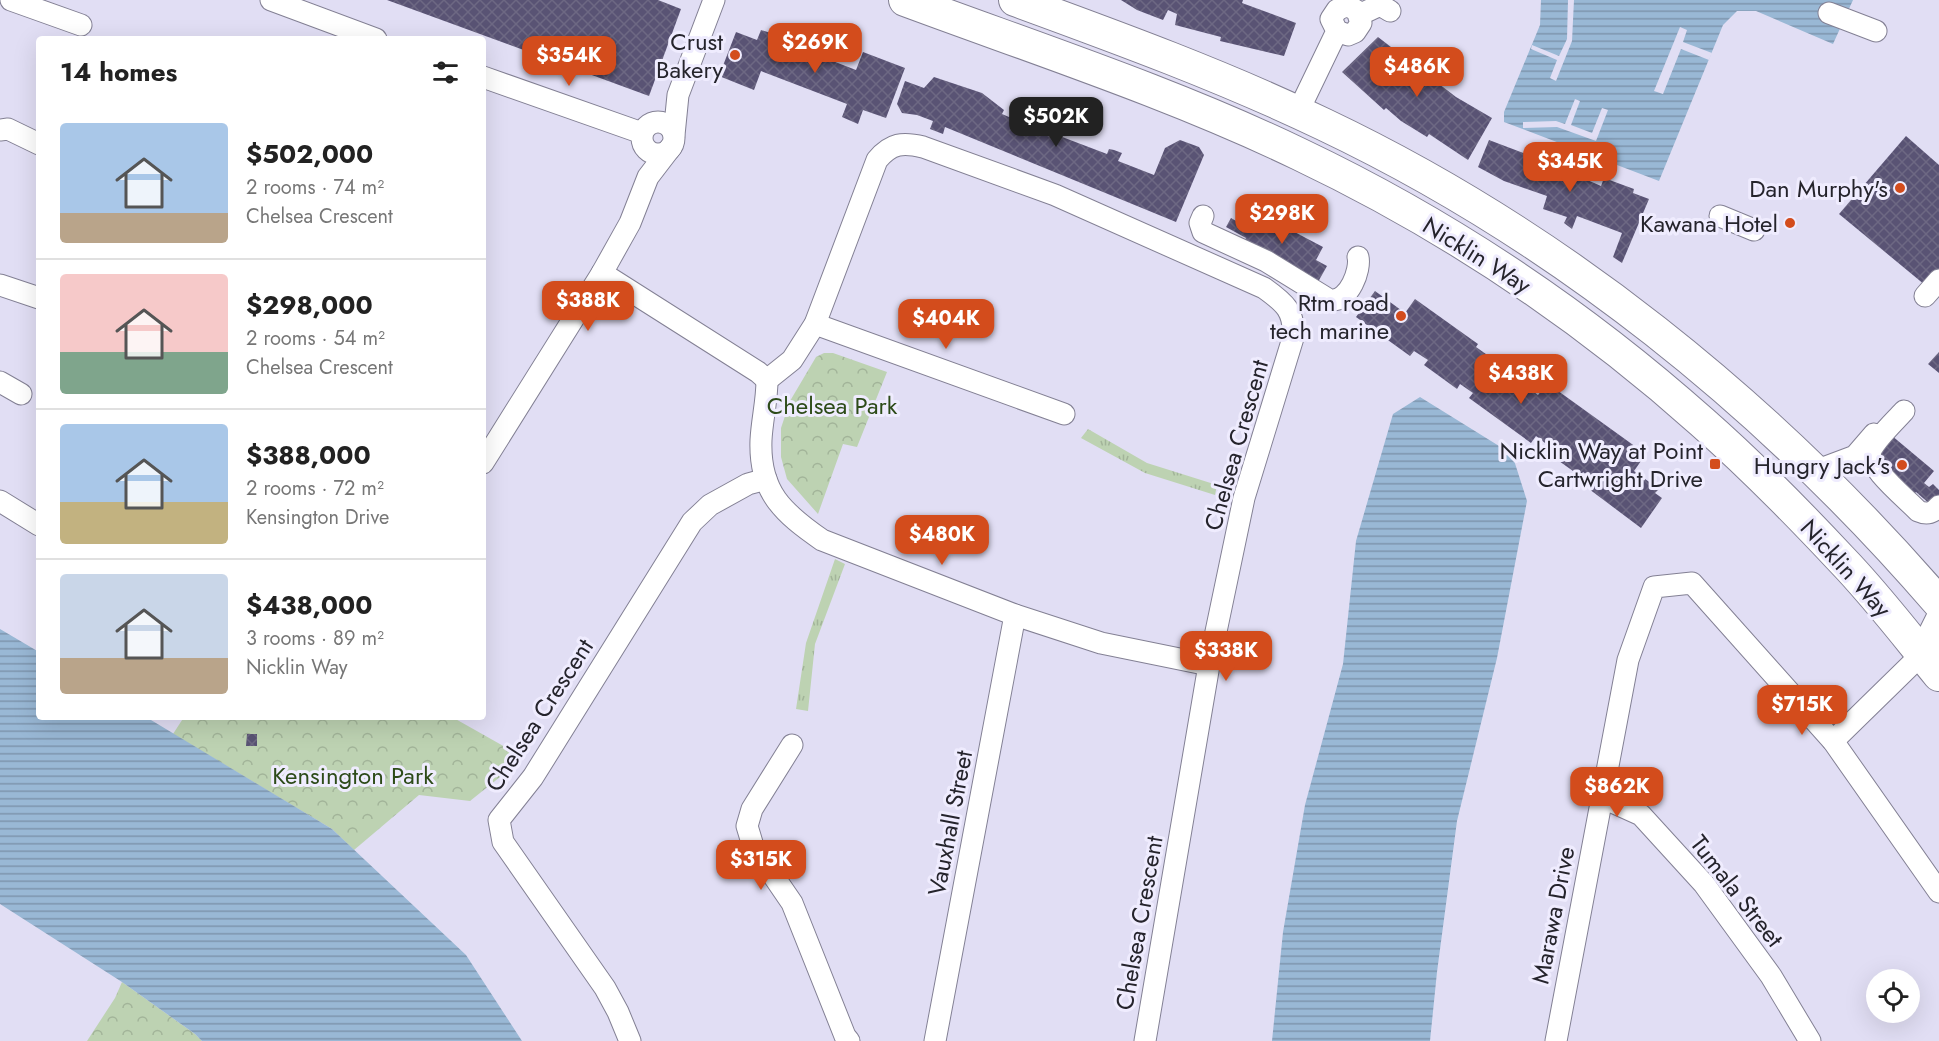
<!DOCTYPE html>
<meta charset="utf-8">
<style>
body{margin:0;font-family:Jost,sans-serif;background:#f2f2f2;color:#222;height:100vh;display:flex;flex-direction:column;font-size:22px;white-space:nowrap}
*{box-sizing:border-box;margin:0}
p{font-size:20px;color:#767676}
.icon{flex:none;width:33px;height:33px;fill:none;stroke:currentColor;stroke-width:2;stroke-linecap:round;stroke-linejoin:round}
.map{position:relative;flex:1;overflow:hidden}
.side{position:absolute;left:36px;top:36px;width:450px;height:684px;display:flex;flex-direction:column;background:#fff;border-radius:6px;box-shadow:0 6px 24px #0002}
.side>*{flex:none}
.tools{position:absolute;left:1866px;top:969px;display:grid;gap:12px}
.tools a{display:grid;place-items:center;width:54px;height:54px;border-radius:50%;background:#fff;box-shadow:0 6px 24px #0002;font-size:30px}
.price{position:absolute;translate:-50% -51px;padding:0 14px;border-radius:12px;background:#d34c1c;color:#fff;font-size:20px;line-height:39px;filter:drop-shadow(0 2px 3px #0008)}
.price::after{content:'';position:absolute;left:50%;top:36px;width:18px;height:14px;margin-left:-9px;background:inherit;clip-path:polygon(0 0,100% 0,50% 100%)}
.price.on{background:#222;color:#fff}
ul{padding:0;list-style:none}
li{display:flex;align-items:center;gap:18px;height:150px;padding:0 24px}
li+li{border-top:2px solid #e0e0e0}
li span{display:grid;place-items:center;flex:none;width:168px;height:120px;border-radius:6px;color:#555}
li>.icon{margin-inline-start:auto}
span .icon{width:72px;height:72px;fill:#fffc;stroke-width:1}
li b{font-size:26px}
h2{display:flex;justify-content:space-between;align-items:center;height:72px;padding:0 24px;font-size:26px}
.map>svg:first-child{display:block}
.grass{fill:url(#grass-tufts)}
.park{fill:url(#park-crowns)}
.water{fill:url(#water-rules)}
.pier{fill:#e1def4}
.building{fill:url(#building-cross-hatch)}
.lines{fill:none;stroke-linecap:round;stroke-linejoin:round}
.minor-casing{stroke:#838094;stroke-width:23}
.major-casing{stroke:#838094;stroke-width:29}
.highway-casing{stroke:#838094;stroke-width:34}
.minor{stroke:#fff;stroke-width:21}
.major{stroke:#fff;stroke-width:27}
.highway{stroke:#fff;stroke-width:32}
.poi-dot{fill:#d34c1c;stroke:#efecfe;stroke-width:2}
.labels{text-anchor:middle;dominant-baseline:central;stroke-width:6;stroke-linejoin:round;paint-order:stroke}
.poi-label{font-size:24px;fill:#25242c;stroke:#efecfe;text-anchor:end}
.street-label{font-size:24px;fill:#25242c;stroke:#efecfe}
.park-label{font-size:24px;fill:#2d4b19;stroke:#efecfe}
</style>
<div class="map">
<svg width="1939" height="1041" viewBox="0 0 1939 1041">
<defs>
<pattern id="grass-tufts" width="24" height="20" patternUnits="userSpaceOnUse" patternTransform="scale(1.5)"><rect width="24" height="20" fill="#bdd2b2"/><path d="M3 7l-1-3M5 7V3M7 7l1-3M15 17l-1-3M17 17v-4M19 17l1-3" fill="none" stroke="#a2b499"/></pattern>
<pattern id="park-crowns" width="20" height="18" patternUnits="userSpaceOnUse" patternTransform="scale(1.5)"><rect width="20" height="18" fill="#bdd2b2"/><path d="M2 6a3 3 0 1 1 6 0M12 15a3 3 0 1 1 6 0" fill="none" stroke="#a2b499"/></pattern>
<pattern id="water-rules" width="6" height="5" patternUnits="userSpaceOnUse" patternTransform="scale(1.5)"><rect width="6" height="5" fill="#99b8d5"/><path d="M0 2.5h6" fill="none" stroke="#7d95ad"/></pattern>
<pattern id="building-cross-hatch" width="8" height="8" patternUnits="userSpaceOnUse" patternTransform="scale(1.5)"><rect width="8" height="8" fill="#595374"/><path d="M0 0l8 8M0 8l8-8" fill="none" stroke="#6d6883"/></pattern>
</defs>
<rect width="100%" height="100%" fill="#e1def4"/>
<g class="grass">
<polygon points="1088,429 1147,463 1217,485 1215,495 1145,473 1081,438"/>
<polygon points="835,559 845,564 815,644 808,711 796,709 806,643"/>
</g>
<g class="park">
<polygon points="824,353 833,353 887,372 857,447 843,444 818,514 787,479 781,457 781,428 790,401 816,357"/>
<polygon points="184,717 452,717 521,756 505,773 470,801 419,795 354,850 332,829 173,734"/>
<polygon points="122,982 195,1034 202,1041 87,1041 115,998"/>
</g>
<g class="water">
<polygon points="1541,0 1853,0 1833,44 1756,11 1737,11 1723,25 1659,181 1504,122 1504,112 1540,25"/>
<polygon points="1420,397 1512,454 1527,501 1497,658 1457,821 1437,972 1430,1041 1272,1041 1283,932 1305,805 1343,664 1356,541 1393,414"/>
<polygon points="0,629 39,652 39,717 146,717 332,829 466,955 522,1041 202,1041 195,1034 122,982 0,904"/>
</g>
<g class="pier">
<polygon points="1568,0 1574,0 1572,41 1556,81 1550,78 1557,60 1531,49 1532,45 1559,56 1567,39"/>
<polygon points="1680,27 1687,30 1683,42 1712,53 1709,60 1681,49 1663,94 1654,91"/>
<polygon points="1575,99 1580,101 1571,125 1592,133 1602,108 1608,110 1596,141 1557,127 1523,128 1523,122 1556,121 1565,124"/>
</g>
<g class="building">
<polygon points="387,0 658,0 681,9 649,96"/>
<polygon points="1121,0 1243,0 1242,3 1296,23 1284,56 1220,41 1221,37 1175,25 1177,14 1168,10 1163,20 1137,10"/>
<polygon points="761,30 774,34 773,38 856,70 863,52 905,68 886,118 863,110 858,124 842,117 847,104 761,71 754,90 719,76 736,32 757,40"/>
<polygon points="1378,37 1456,97 1492,118 1468,160 1429,134 1427,137 1401,121 1386,108 1384,110 1342,72"/>
<polygon points="934,77 982,93 1004,110 1002,114 1009,117 1014,114 1039,124 1035,131 1056,139 1057,135 1107,154 1109,149 1114,150 1122,153 1118,161 1154,175 1165,148 1180,140 1199,147 1204,155 1176,222 945,127 943,134 930,129 933,121 917,115 902,113 897,104 905,81 924,88"/>
<polygon points="1906,136 1939,165 1939,274 1925,285 1839,214"/>
<polygon points="1489,140 1529,155 1528,158 1572,174 1574,170 1586,175 1585,179 1601,186 1604,178 1634,189 1633,193 1649,199 1622,263 1613,257 1622,233 1577,216 1572,229 1564,223 1567,217 1543,209 1547,196 1504,181 1478,167"/>
<polygon points="1257,212 1323,247 1316,260 1327,266 1318,282 1244,242 1246,238 1226,227 1231,218 1243,225 1246,221 1251,224"/>
<polygon points="1375,291 1405,313 1415,299 1478,344 1476,347 1500,364 1498,366 1538,395 1547,383 1636,447 1633,450 1638,454 1636,457 1641,461 1634,471 1659,489 1655,493 1662,498 1641,528 1589,489 1595,481 1583,472 1580,476 1545,451 1549,446 1536,436 1531,443 1469,398 1473,393 1460,384 1457,389 1424,365 1428,360 1414,351 1410,356 1356,317"/>
<polygon points="1939,352 1939,373 1928,364"/>
<polygon points="1891,435 1934,471 1924,483 1929,487 1933,484 1939,490 1939,512 1916,492 1913,495 1874,461"/>
<polygon points="247,734 257,734 257,746 246,746"/>
</g>
<g class="lines">
<defs>
<g id="minor">
<polyline points="11,0 81,25"/>
<polyline points="271,0 376,39"/>
<polyline points="1829,13 1876,31"/>
<polyline points="1359,15 1380,5 1390,11"/>
<polyline points="483,77 642,133"/>
<polyline points="1298,112 1337,31 1331,19 1337,10 1347,5 1357,11 1361,23 1355,32 1348,35 1337,31"/>
<circle cx="658" cy="138" r="16"/>
<polyline points="0,130 8,129 39,144"/>
<polyline points="674,135 678,95 714,0"/>
<path d="M 1203,216 L 1200,223 L 1203,232 L 1266,261 L 1323,296 C 1326,298 1329,300 1332,300 C 1349,301 1361,270 1358,257"/>
<polyline points="1720,216 1754,230"/>
<polyline points="602,273 758,372 767,380"/>
<polyline points="0,285 39,298"/>
<polyline points="1925,296 1939,280"/>
<polyline points="815,324 1064,414"/>
<path d="M 767,380 L 792,360 L 815,324 L 877,160 C 891,143 903,142 923,147 L 1055,195 L 1264,288 C 1285,303 1295,311 1293,338 L 1244,498 L 1209,665 L 1145,1041"/>
<path d="M 767,380 C 767,401 762,420 761,440 C 759,492 783,513 822,540 L 1015,615 L 1101,643 L 1209,665"/>
<polyline points="0,382 21,394"/>
<path d="M 1904,411 C 1894,422 1877,438 1871,450 C 1864,465 1908,500 1918,511 C 1927,515 1933,513 1939,506"/>
<polyline points="483,463 602,273 630,223 648,177 671,147"/>
<polyline points="1815,471 1855,456 1874,434"/>
<polyline points="0,501 39,525"/>
<polyline points="1833,741 1922,654"/>
<polyline points="792,745 752,809 747,826 753,846 792,903 845,1036 849,1041"/>
<polyline points="1601,797 1641,815 1704,884 1771,976 1810,1041"/>
<polyline points="630,1041 618,1012 605,988 503,842 499,820 533,777 692,522 710,505 748,484 766,479"/>
<polyline points="935,1041 1015,615"/>
<polyline points="1556,1041 1628,660 1654,587 1692,583 1833,741 1939,892"/>
</g>
<polyline id="major" points="1922,654 1939,620"/>
<g id="highway">
<path d="M 905,0 C 1037,49 1172,93 1299,154 C 1444,223 1582,315 1702,422 C 1751,465 1797,512 1841,559 C 1876,595 1907,636 1939,675"/>
<path d="M 1015,0 C 1119,38 1223,76 1323,124 C 1559,236 1768,405 1939,603"/>
</g>
</defs>
<use href="#minor" class="minor-casing"/>
<use href="#major" class="major-casing"/>
<use href="#highway" class="highway-casing"/>
<use href="#minor" class="minor"/>
<use href="#major" class="major"/>
<use href="#highway" class="highway"/>
</g>
<g class="poi-dot">
<circle cx="735" cy="55" r="6"/>
<circle cx="1900" cy="188" r="6"/>
<circle cx="1790" cy="223" r="6"/>
<circle cx="1401" cy="316" r="6"/>
<rect x="1709" y="458" width="12" height="12" rx="3"/>
<circle cx="1902" cy="465" r="6"/>
</g>
<g class="labels">
<g class="poi-label">
<text x="723" y="41">Crust<tspan x="723" dy="28">Bakery</tspan></text>
<text x="1888" y="188">Dan Murphy's</text>
<text x="1778" y="223">Kawana Hotel</text>
<text x="1389" y="302">Rtm road<tspan x="1389" dy="28">tech marine</tspan></text>
<text x="1703" y="450">Nicklin Way at Point<tspan x="1703" dy="28">Cartwright Drive</tspan></text>
<text x="1890" y="465">Hungry Jack's</text>
</g>
<g class="street-label">
<text transform="translate(1477 255) rotate(32)">Nicklin Way</text>
<text transform="translate(1236 445) rotate(-74)">Chelsea Crescent</text>
<text transform="translate(1846 568) rotate(48)">Nicklin Way</text>
<text transform="translate(539 715) rotate(-57)">Chelsea Crescent</text>
<text transform="translate(950 823) rotate(-79)">Vauxhall Street</text>
<text transform="translate(1737 891) rotate(52)">Tumala Street</text>
<text transform="translate(1553 915) rotate(-79)">Marawa Drive</text>
<text transform="translate(1139 923) rotate(-80)">Chelsea Crescent</text>
</g>
<g class="park-label">
<text x="832" y="405">Chelsea Park</text>
<text x="353" y="775">Kensington Park</text>
</g>
</g>
</svg>
<div class="tools">
<a><svg class="icon" aria-label="locate" viewBox="0 0 24 24"><circle cx="12" cy="12" r="6"/><path d="M12 2v4M12 18v4M2 12h4M18 12h4"/></svg></a>
</div>
<b class="price" style="left:815px;top:74px">$269K</b>
<b class="price" style="left:569px;top:87px">$354K</b>
<b class="price" style="left:1417px;top:98px">$486K</b>
<b class="price on" style="left:1056px;top:148px">$502K</b>
<b class="price" style="left:1570px;top:193px">$345K</b>
<b class="price" style="left:1282px;top:245px">$298K</b>
<b class="price" style="left:588px;top:332px">$388K</b>
<b class="price" style="left:946px;top:350px">$404K</b>
<b class="price" style="left:1521px;top:405px">$438K</b>
<b class="price" style="left:942px;top:566px">$480K</b>
<b class="price" style="left:1226px;top:682px">$338K</b>
<b class="price" style="left:1802px;top:736px">$715K</b>
<b class="price" style="left:1617px;top:818px">$862K</b>
<b class="price" style="left:761px;top:891px">$315K</b>
<section class="side">
<h2>14 homes<svg class="icon" aria-label="filters" viewBox="0 0 24 24"><path d="M4 7h16M4 17h16"/><circle cx="9" cy="7" r="2"/><circle cx="15" cy="17" r="2"/></svg></h2>
<ul>
<li><span style="background:linear-gradient(#a9c7e8 75%,#b9a48a 0)"><svg class="icon" aria-label="home" viewBox="0 0 24 24"><path d="M3 11l9-7 9 7M6 9v11h12V9"/></svg></span><div><b>$502,000</b><p>2 rooms · 74 m²</p><p>Chelsea Crescent</p></div></li>
<li><span style="background:linear-gradient(#f6c9c9 65%,#7fa58c 0)"><svg class="icon" aria-label="home" viewBox="0 0 24 24"><path d="M3 11l9-7 9 7M6 9v11h12V9"/></svg></span><div><b>$298,000</b><p>2 rooms · 54 m²</p><p>Chelsea Crescent</p></div></li>
<li><span style="background:linear-gradient(#a9c7e8 65%,#c2b280 0)"><svg class="icon" aria-label="home" viewBox="0 0 24 24"><path d="M3 11l9-7 9 7M6 9v11h12V9"/></svg></span><div><b>$388,000</b><p>2 rooms · 72 m²</p><p>Kensington Drive</p></div></li>
<li><span style="background:linear-gradient(#c9d6e8 70%,#b9a48a 0)"><svg class="icon" aria-label="home" viewBox="0 0 24 24"><path d="M3 11l9-7 9 7M6 9v11h12V9"/></svg></span><div><b>$438,000</b><p>3 rooms · 89 m²</p><p>Nicklin Way</p></div></li>
</ul>
</section>
</div>
